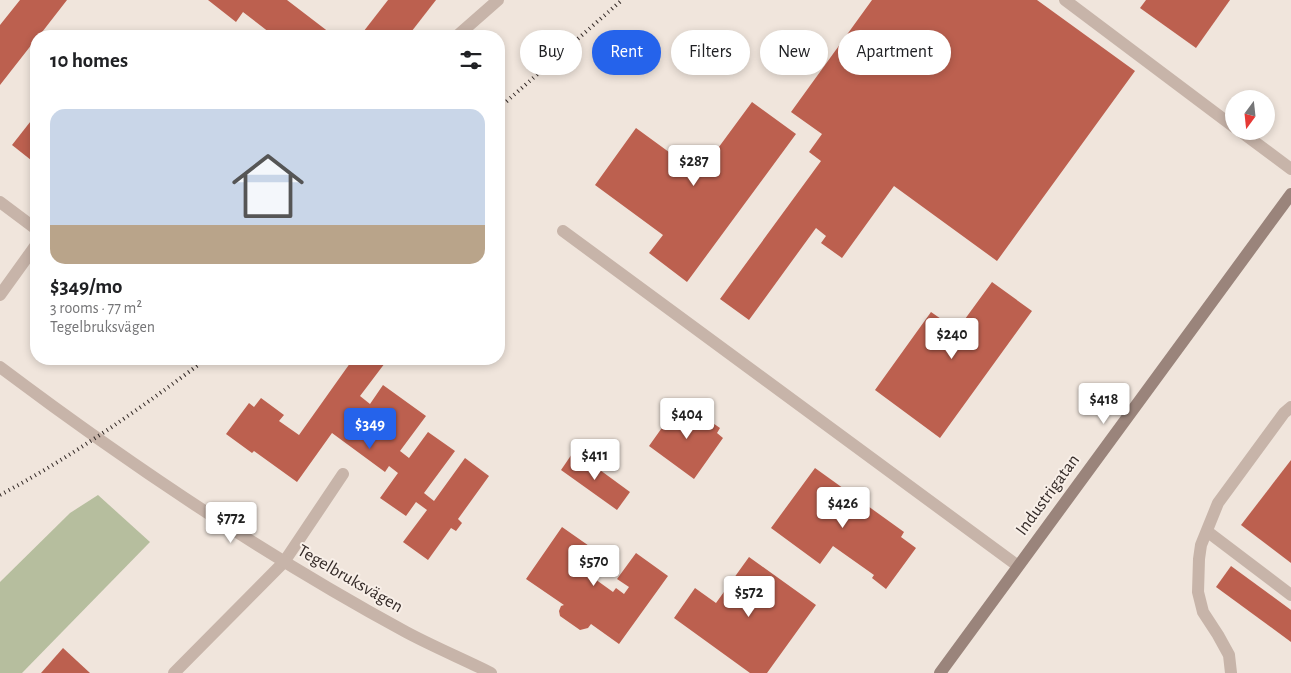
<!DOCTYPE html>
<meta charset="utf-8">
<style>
body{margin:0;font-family:"Alegreya Sans",sans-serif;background:#f2f2f2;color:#202124;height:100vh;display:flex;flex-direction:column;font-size:19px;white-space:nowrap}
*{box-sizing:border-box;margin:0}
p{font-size:16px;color:#757577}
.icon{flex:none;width:28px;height:28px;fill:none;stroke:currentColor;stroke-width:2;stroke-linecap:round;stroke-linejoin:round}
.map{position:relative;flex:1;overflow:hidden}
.drawer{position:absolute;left:30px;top:30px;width:475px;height:335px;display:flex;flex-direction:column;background:#fff;border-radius:20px;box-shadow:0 2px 8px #0003}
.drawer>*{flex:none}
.top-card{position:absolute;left:520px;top:30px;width:475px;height:45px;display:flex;gap:10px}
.needle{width:32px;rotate:195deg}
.buttons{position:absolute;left:1225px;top:90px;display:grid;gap:10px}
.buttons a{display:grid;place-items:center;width:50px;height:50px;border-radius:50%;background:#fff;box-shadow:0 2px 8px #0003;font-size:25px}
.price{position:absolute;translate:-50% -42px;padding:0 11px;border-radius:5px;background:#fff;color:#222;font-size:16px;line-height:32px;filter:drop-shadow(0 1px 2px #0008)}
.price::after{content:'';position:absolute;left:50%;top:30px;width:15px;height:11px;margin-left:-8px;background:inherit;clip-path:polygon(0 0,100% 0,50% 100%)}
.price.active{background:#2563eb;color:#fff}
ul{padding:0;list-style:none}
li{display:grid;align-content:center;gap:10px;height:265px;padding:0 20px}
li span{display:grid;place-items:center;height:155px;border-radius:15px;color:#555}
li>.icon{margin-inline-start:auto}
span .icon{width:90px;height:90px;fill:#fffc;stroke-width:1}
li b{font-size:21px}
h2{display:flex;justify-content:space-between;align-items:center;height:60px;padding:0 20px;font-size:21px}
.pill{padding:0 18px;border-radius:22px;background:#fff;box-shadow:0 2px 8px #0003;font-size:18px;line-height:45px}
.pill.active{background:#2563eb;color:#fff}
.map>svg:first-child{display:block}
.green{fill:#b6be9e}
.building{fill:#bc604f}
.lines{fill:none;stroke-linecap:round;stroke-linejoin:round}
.lane{stroke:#c7b4a9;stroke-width:12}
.street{stroke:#c7b4a9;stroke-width:12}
.secondary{stroke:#9a847b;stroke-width:12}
.rail{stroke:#352b28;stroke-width:4;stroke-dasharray:1 4;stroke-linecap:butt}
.labels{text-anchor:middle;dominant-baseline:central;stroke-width:4;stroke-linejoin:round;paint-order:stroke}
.street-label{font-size:18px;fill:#352b28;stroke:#f8efe8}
</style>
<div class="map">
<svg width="1291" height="673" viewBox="0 0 1291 673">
<rect width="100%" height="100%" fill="#f0e5dc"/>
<polygon class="green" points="98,495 150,542 22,673 0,673 0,582 70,513"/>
<g class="building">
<polygon points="20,0 67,0 39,36 36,36 36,39 0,85 0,25"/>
<polygon points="208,0 287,0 334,36 274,36 243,12 236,22"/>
<polygon points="388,0 436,0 408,36 360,36"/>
<polygon points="872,0 1037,0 1135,71 997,261 894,186 842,258 821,243 826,236 816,228 749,320 720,299 821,161 809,152 822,134 791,112"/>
<polygon points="1146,0 1230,0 1196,48 1140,8"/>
<polygon points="752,102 796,134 687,282 649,253 663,235 595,185 636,128 699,174"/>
<polygon points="34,117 36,119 36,164 12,145"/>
<polygon points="992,282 1032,311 940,438 875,390 931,312 957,330"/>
<polygon points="353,359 379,359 385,363 360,396 370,404 383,385 426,416 400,451 409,458 428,432 455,451 424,493 434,501 465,458 489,476 458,519 462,523 456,531 451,528 428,560 403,542 427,510 416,502 406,516 380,498 398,473 389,466 385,472 332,433 297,482 254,451 252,453 226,434 249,403 254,407 261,398 284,415 279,421 299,435"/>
<polygon points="681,401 720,428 717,433 723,438 694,479 649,446"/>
<polygon points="574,451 630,492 617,510 561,470"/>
<polygon points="1291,460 1291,563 1241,525"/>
<polygon points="815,468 904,532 901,537 916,548 886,589 872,578 874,575 833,546 820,564 771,528"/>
<polygon points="562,527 602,555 588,574 613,592 616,588 624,594 629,587 617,579 636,553 668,576 619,644 591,624 588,628 580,630 560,616 559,611 561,606 564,605 526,579"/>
<polygon points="749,557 816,605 767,673 750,673 674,618 695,588 716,603"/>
<polygon points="1231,566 1291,610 1291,642 1216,587"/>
<polygon points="63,648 90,673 41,673"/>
</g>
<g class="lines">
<g class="lane">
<polyline points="1065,0 1234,127"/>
<polyline points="1240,131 1291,169"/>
<polyline points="563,231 1018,566"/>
<polyline points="1208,532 1291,595"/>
<polyline points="174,673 284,562 343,474"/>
<polyline points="1231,673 1229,655 1218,635 1203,612 1198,592 1199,559 1201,545 1218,503 1284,413 1291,407"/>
</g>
<g class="street">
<polyline points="457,36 498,0"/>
<polyline points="0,202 36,229"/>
<polyline points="0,295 36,245"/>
<path d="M 0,367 C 129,464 264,555 406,632 C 434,647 463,659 491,673"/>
</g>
<polyline class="secondary" points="940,673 1291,194"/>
<g class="rail">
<polyline points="499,108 622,0"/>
<path d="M 0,495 C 73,456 140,409 206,359"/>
</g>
</g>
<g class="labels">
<g class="street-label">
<text transform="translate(1048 495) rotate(-54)">Industrigatan</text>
<text transform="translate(350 579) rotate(30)">Tegelbruksvägen</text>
</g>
</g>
</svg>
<div class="buttons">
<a><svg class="needle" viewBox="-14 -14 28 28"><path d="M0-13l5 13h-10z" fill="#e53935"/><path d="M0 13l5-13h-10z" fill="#757577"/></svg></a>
</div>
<b class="price" style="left:694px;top:187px">$287</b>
<b class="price" style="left:952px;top:360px">$240</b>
<b class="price" style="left:1104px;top:425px">$418</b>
<b class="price" style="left:687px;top:440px">$404</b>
<b class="price active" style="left:370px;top:450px">$349</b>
<b class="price" style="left:595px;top:481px">$411</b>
<b class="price" style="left:843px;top:529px">$426</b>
<b class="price" style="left:231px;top:544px">$772</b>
<b class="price" style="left:594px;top:587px">$570</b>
<b class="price" style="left:749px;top:618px">$572</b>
<div class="top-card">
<a class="pill">Buy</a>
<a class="pill active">Rent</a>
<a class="pill">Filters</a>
<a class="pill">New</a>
<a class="pill">Apartment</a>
</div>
<section class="drawer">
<h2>10 homes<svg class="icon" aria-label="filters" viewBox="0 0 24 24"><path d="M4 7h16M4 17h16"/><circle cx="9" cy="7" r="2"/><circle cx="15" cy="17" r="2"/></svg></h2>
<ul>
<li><span style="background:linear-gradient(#c9d6e8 75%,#b9a48a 0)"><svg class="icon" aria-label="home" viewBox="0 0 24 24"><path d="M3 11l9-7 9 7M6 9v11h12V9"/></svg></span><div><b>$349/mo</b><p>3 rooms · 77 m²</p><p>Tegelbruksvägen</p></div></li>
</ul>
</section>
</div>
